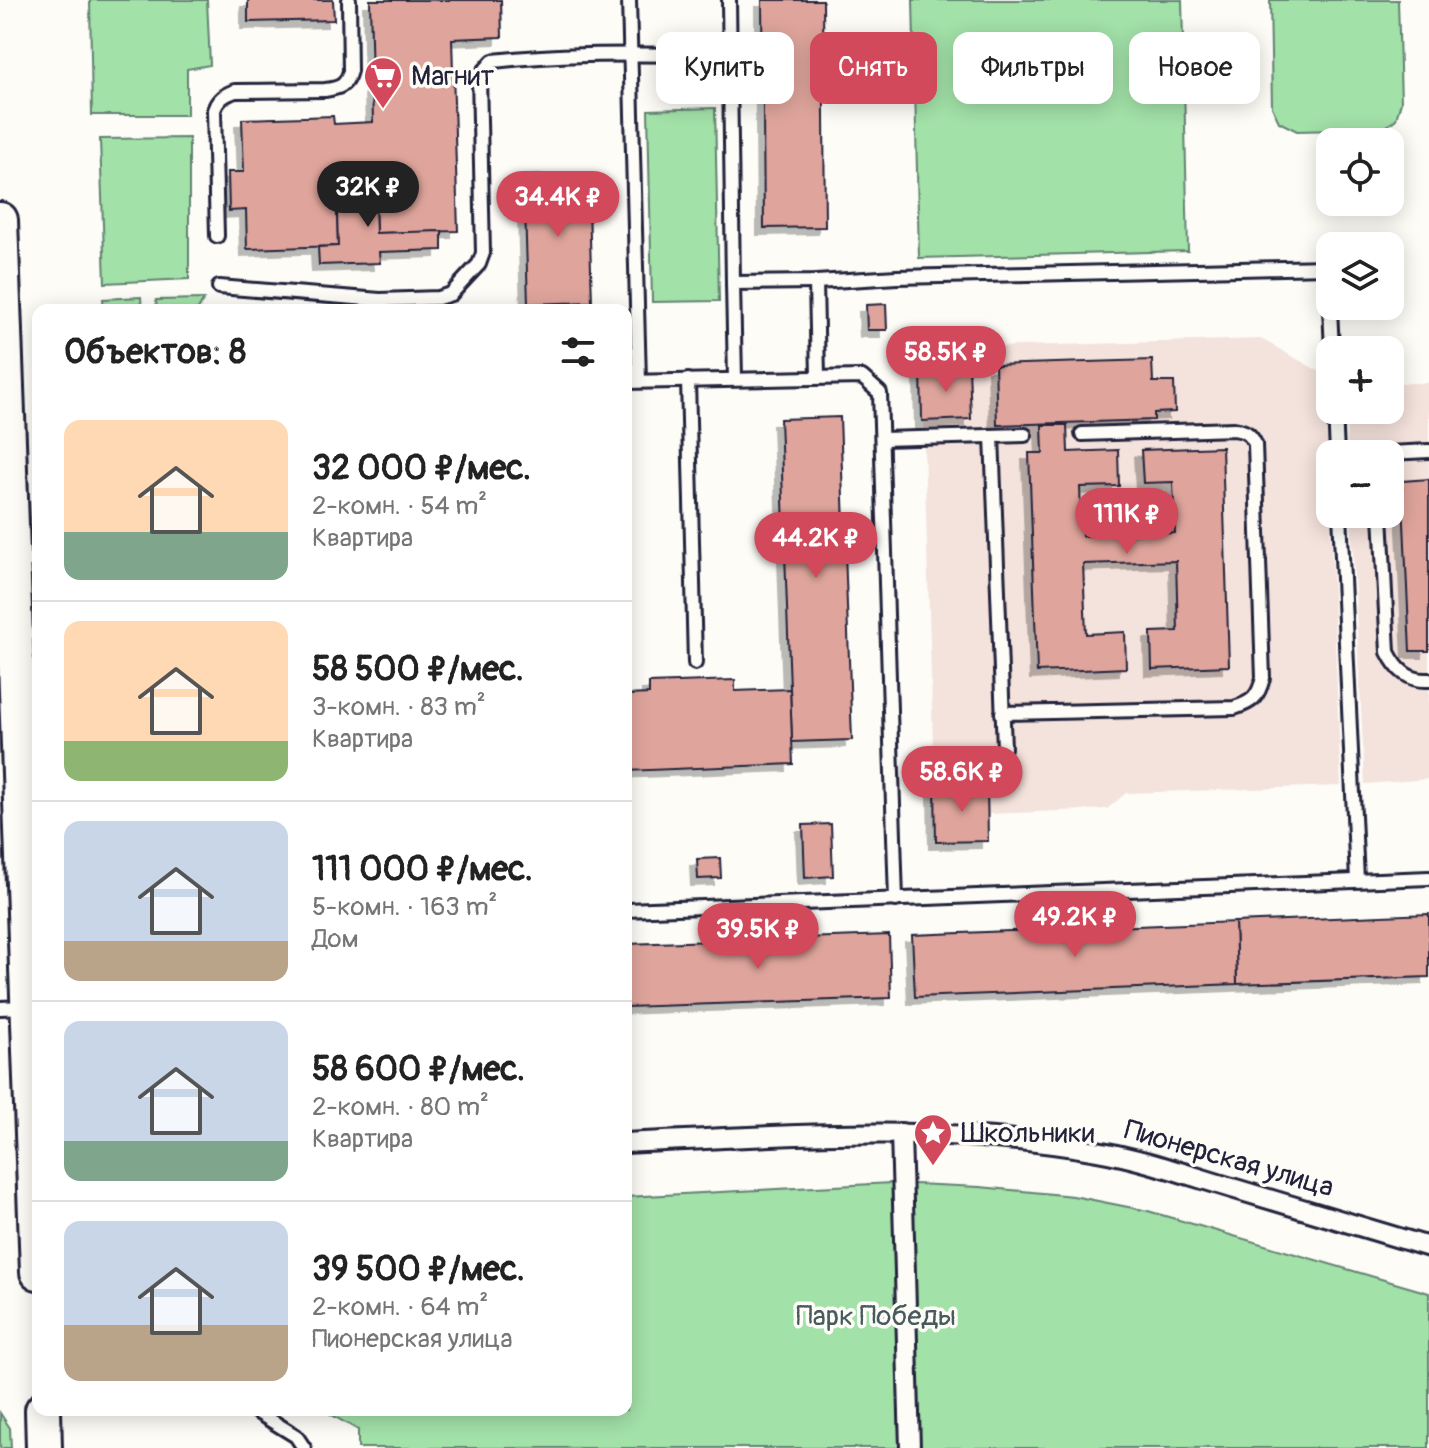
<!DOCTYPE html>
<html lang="ru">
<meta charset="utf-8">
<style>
body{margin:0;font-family:Pangolin,sans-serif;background:#f6f6f6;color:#222;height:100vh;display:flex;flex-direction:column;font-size:30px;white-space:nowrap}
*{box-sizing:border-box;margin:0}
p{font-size:26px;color:#767676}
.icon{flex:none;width:44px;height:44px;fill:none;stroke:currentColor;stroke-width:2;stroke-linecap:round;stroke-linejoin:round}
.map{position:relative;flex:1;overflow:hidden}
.side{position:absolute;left:32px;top:304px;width:600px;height:1112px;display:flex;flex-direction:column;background:#fff;border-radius:16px;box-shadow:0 4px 20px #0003}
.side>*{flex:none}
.top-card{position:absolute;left:656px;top:32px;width:652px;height:72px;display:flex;gap:16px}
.tools{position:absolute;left:1316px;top:128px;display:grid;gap:16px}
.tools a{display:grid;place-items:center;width:88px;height:88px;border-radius:16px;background:#fff;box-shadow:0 4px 20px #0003;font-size:40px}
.price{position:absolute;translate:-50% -68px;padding:0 18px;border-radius:28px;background:#d1495b;color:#fff;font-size:26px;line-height:52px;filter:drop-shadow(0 2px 4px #0008)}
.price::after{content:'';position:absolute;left:50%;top:48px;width:24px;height:18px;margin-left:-12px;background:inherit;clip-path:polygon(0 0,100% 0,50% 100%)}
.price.selected{background:#222;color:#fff}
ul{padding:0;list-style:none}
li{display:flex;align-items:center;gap:24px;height:200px;padding:0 32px}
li+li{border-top:2px solid #e0e0e0}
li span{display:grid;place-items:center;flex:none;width:224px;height:160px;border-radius:16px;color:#555}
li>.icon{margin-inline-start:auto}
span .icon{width:96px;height:96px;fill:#fffc;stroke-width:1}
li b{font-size:34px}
h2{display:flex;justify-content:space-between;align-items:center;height:96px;padding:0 32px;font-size:34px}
.tag{padding:0 28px;border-radius:16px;background:#fff;box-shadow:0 4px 20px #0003;font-size:28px;line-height:72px}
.tag.selected{background:#d1495b;color:#fff}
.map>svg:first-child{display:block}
.built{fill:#f4e2dc}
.green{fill:#a2e1a8;stroke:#628272;stroke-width:2}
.building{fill:#dfa59c;stroke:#22223b;stroke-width:2;filter:url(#shadow)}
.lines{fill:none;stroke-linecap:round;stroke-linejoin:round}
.service-casing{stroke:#22223b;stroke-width:18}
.pedestrian-casing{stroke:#22223b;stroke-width:24}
.secondary-casing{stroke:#22223b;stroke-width:40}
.service{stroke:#fdfcf7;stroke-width:12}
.pedestrian{stroke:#fdfcf7;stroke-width:18}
.secondary{stroke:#fdfcf7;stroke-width:34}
.labels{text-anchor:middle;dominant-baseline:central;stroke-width:7;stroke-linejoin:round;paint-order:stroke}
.poi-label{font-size:28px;fill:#22223b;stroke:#fdfcf7;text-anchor:start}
.street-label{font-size:28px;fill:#22223b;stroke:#fdfcf7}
.park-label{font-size:28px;fill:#485b5c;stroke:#fdfcf7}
</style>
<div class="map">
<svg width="1429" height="1448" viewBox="0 0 1429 1448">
<defs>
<filter id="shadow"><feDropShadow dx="-7" dy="7" stdDeviation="0" flood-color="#0004"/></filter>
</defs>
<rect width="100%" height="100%" fill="#fdfcf7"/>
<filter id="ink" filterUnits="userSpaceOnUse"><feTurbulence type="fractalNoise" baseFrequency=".0125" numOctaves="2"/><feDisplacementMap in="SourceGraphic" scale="16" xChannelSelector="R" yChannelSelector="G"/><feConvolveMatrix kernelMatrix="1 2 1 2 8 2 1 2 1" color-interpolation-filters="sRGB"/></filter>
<g filter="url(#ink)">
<g class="built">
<polygon points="1261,339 1324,374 1341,786 1126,793 1107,809 988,814 988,841 936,842 921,349"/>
<polygon points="1390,383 1429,383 1429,779 1365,784 1351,514 1390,514 1390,454 1348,454 1346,410 1390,410"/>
</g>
<g class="green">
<polygon points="90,0 207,0 210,65 187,69 187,115 92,115"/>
<polygon points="913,0 1182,0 1188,251 919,258"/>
<polygon points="1270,0 1398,0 1401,102 1396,119 1386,127 1379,129 1297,131 1279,122 1272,107"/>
<polygon points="715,108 719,301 652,302 648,110"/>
<polygon points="189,138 189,279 105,283 100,139"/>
<polygon points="141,297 142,310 104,310 103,299"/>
<polygon points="204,299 198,310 157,310 156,300"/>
<polygon points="892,1183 980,1187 1073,1196 1148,1211 1429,1293 1429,1448 358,1448 358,1430 323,1410 626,1410 626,1197"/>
<polygon points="0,1413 10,1428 11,1448 0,1448"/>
</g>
<g class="building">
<polygon points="248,0 333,0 334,20 248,22"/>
<polygon points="370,0 501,0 502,37 452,39 458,231 376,233 374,177 336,179 338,246 247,249 246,210 229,211 228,172 244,172 242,119 333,116 334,124 373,122"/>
<polygon points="762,0 823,0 825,227 764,228"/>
<polygon points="588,174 592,302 528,304 524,176"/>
<polygon points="374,177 376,233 442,231 442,250 379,252 380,263 319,265 318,247 338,246 336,179"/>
<polygon points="886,304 887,330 867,330 866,305"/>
<polygon points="1152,360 1153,382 1174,382 1175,412 1154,413 1154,420 997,425 995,365"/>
<polygon points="969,367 971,419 922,421 921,368"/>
<polygon points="840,417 852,740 792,742 780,419"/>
<polygon points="1042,425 1067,425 1068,452 1118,450 1119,486 1080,487 1082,536 1175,533 1173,482 1143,483 1141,450 1222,447 1229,666 1152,669 1151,632 1178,631 1176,561 1083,564 1086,634 1125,632 1126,668 1037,672 1029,453 1043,453"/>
<polygon points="1429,479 1429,651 1410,651 1402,481"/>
<polygon points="735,680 735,691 790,689 793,764 626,771 626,695 649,694 649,683"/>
<polygon points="987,785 988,841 936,842 935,786"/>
<polygon points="831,824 833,876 805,878 803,825"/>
<polygon points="720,858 721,878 698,879 697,859"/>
<polygon points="1429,914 1429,977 1237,984 1235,922"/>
<polygon points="1235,922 1237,984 915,997 912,935"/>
<polygon points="889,935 891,998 626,1007 626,944"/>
</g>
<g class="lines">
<defs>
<g id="service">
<polyline points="629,0 639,381"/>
<polyline points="729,0 733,283"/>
<path d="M 217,236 L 214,110 C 218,99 224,95 235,91 L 325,90 C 340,88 346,86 350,71 L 349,0"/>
<polyline points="816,282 818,377"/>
<polyline points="219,287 380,300 380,310"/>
<path d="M 380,300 L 438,298 L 451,294 L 479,264 L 483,253 L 479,77 L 493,61 C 571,52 651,55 729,55"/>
<polyline points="735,379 733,283 816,282 897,277 1328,267 1332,350"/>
<polyline points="688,380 695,663"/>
<polyline points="626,382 862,377 880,393 896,900"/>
<polyline points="1335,410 1337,454"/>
<polyline points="992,436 1004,748"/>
<polyline points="882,439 1025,435"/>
<polyline points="1369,454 1429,451"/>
<polyline points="1340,514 1357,880"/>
<path d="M 1381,514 L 1388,652 C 1397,670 1408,681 1429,680"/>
<polyline points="16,560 38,560"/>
<path d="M 1002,713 L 1234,708 C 1253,702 1258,697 1263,678 L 1255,444 C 1250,433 1245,431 1234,429 L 1082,434"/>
<polyline points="626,910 1429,878"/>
<polyline points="0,1008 25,1007"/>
<polyline points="254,1410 296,1436 304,1448"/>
</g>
<g id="pedestrian">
<polyline points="901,1133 910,1448"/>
<path d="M 626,1143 C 783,1135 941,1123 1097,1151 C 1143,1159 1188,1175 1232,1188 C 1297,1208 1363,1227 1429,1247"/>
</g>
<g id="secondary">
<polyline points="0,220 38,1272"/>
<polyline points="43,1410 44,1448"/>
</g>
</defs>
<use href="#service" class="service-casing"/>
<use href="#pedestrian" class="pedestrian-casing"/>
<use href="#secondary" class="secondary-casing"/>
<use href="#service" class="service"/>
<use href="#pedestrian" class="pedestrian"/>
<use href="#secondary" class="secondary"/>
</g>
</g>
<defs>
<symbol id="supermarket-pin" viewBox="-11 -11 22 30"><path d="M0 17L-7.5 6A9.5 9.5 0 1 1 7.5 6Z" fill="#d1495b" stroke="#fdfcf7"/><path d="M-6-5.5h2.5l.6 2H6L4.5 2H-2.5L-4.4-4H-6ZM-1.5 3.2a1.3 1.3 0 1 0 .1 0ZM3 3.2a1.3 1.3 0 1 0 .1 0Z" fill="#fff"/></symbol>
<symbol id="sight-pin" viewBox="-11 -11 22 30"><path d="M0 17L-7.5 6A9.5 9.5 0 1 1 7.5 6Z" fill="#d1495b" stroke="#fdfcf7"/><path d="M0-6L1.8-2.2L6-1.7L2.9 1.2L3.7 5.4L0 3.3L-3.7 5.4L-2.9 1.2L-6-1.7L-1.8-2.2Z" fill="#fff"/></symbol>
</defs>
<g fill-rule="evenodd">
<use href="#supermarket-pin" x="361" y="54" width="44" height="60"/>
<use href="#sight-pin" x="911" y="1111" width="44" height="60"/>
</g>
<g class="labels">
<g class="poi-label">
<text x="411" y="76">Магнит</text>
<text x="961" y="1133">Школьники</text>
</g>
<g class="street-label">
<text transform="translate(1229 1159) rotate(16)">Пионерская улица</text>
</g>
<g class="park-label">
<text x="876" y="1316">Парк Победы</text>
</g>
</g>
</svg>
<div class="tools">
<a><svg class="icon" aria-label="locate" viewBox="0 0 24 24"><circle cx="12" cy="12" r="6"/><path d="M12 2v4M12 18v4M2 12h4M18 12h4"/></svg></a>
<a><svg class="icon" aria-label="layers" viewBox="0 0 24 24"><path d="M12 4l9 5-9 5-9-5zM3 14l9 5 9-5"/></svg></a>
<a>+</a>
<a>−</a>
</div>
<b class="price selected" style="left:368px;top:229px">32K ₽</b>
<b class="price" style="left:558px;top:239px">34.4K ₽</b>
<b class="price" style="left:946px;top:394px">58.5K ₽</b>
<b class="price" style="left:1127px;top:556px">111K ₽</b>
<b class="price" style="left:816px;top:580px">44.2K ₽</b>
<b class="price" style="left:962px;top:814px">58.6K ₽</b>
<b class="price" style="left:1075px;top:959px">49.2K ₽</b>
<b class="price" style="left:758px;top:971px">39.5K ₽</b>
<div class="top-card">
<a class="tag">Купить</a>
<a class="tag selected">Снять</a>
<a class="tag">Фильтры</a>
<a class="tag">Новое</a>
</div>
<section class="side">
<h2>Объектов: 8<svg class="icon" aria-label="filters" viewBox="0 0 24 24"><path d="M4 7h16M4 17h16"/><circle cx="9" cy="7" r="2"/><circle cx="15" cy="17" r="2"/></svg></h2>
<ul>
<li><span style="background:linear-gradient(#ffd9b3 70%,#7fa58c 0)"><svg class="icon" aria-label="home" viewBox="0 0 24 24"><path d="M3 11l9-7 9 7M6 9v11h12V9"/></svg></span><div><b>32 000 ₽/мес.</b><p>2-комн. · 54 m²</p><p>Квартира</p></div></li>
<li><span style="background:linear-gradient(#ffd9b3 75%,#8fb573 0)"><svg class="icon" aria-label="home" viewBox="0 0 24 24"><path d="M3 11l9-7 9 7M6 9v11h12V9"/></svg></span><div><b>58 500 ₽/мес.</b><p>3-комн. · 83 m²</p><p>Квартира</p></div></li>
<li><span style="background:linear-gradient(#c9d6e8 75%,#b9a48a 0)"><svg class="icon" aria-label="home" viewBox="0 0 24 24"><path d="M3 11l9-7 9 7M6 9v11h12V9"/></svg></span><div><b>111 000 ₽/мес.</b><p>5-комн. · 163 m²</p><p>Дом</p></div></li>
<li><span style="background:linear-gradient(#c9d6e8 75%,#7fa58c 0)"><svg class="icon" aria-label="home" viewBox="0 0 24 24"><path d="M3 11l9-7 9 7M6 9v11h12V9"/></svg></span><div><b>58 600 ₽/мес.</b><p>2-комн. · 80 m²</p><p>Квартира</p></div></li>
<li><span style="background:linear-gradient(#c9d6e8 65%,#b9a48a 0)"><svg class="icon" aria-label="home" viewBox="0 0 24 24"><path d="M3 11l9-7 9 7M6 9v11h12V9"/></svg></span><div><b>39 500 ₽/мес.</b><p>2-комн. · 64 m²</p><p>Пионерская улица</p></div></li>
</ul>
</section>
</div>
